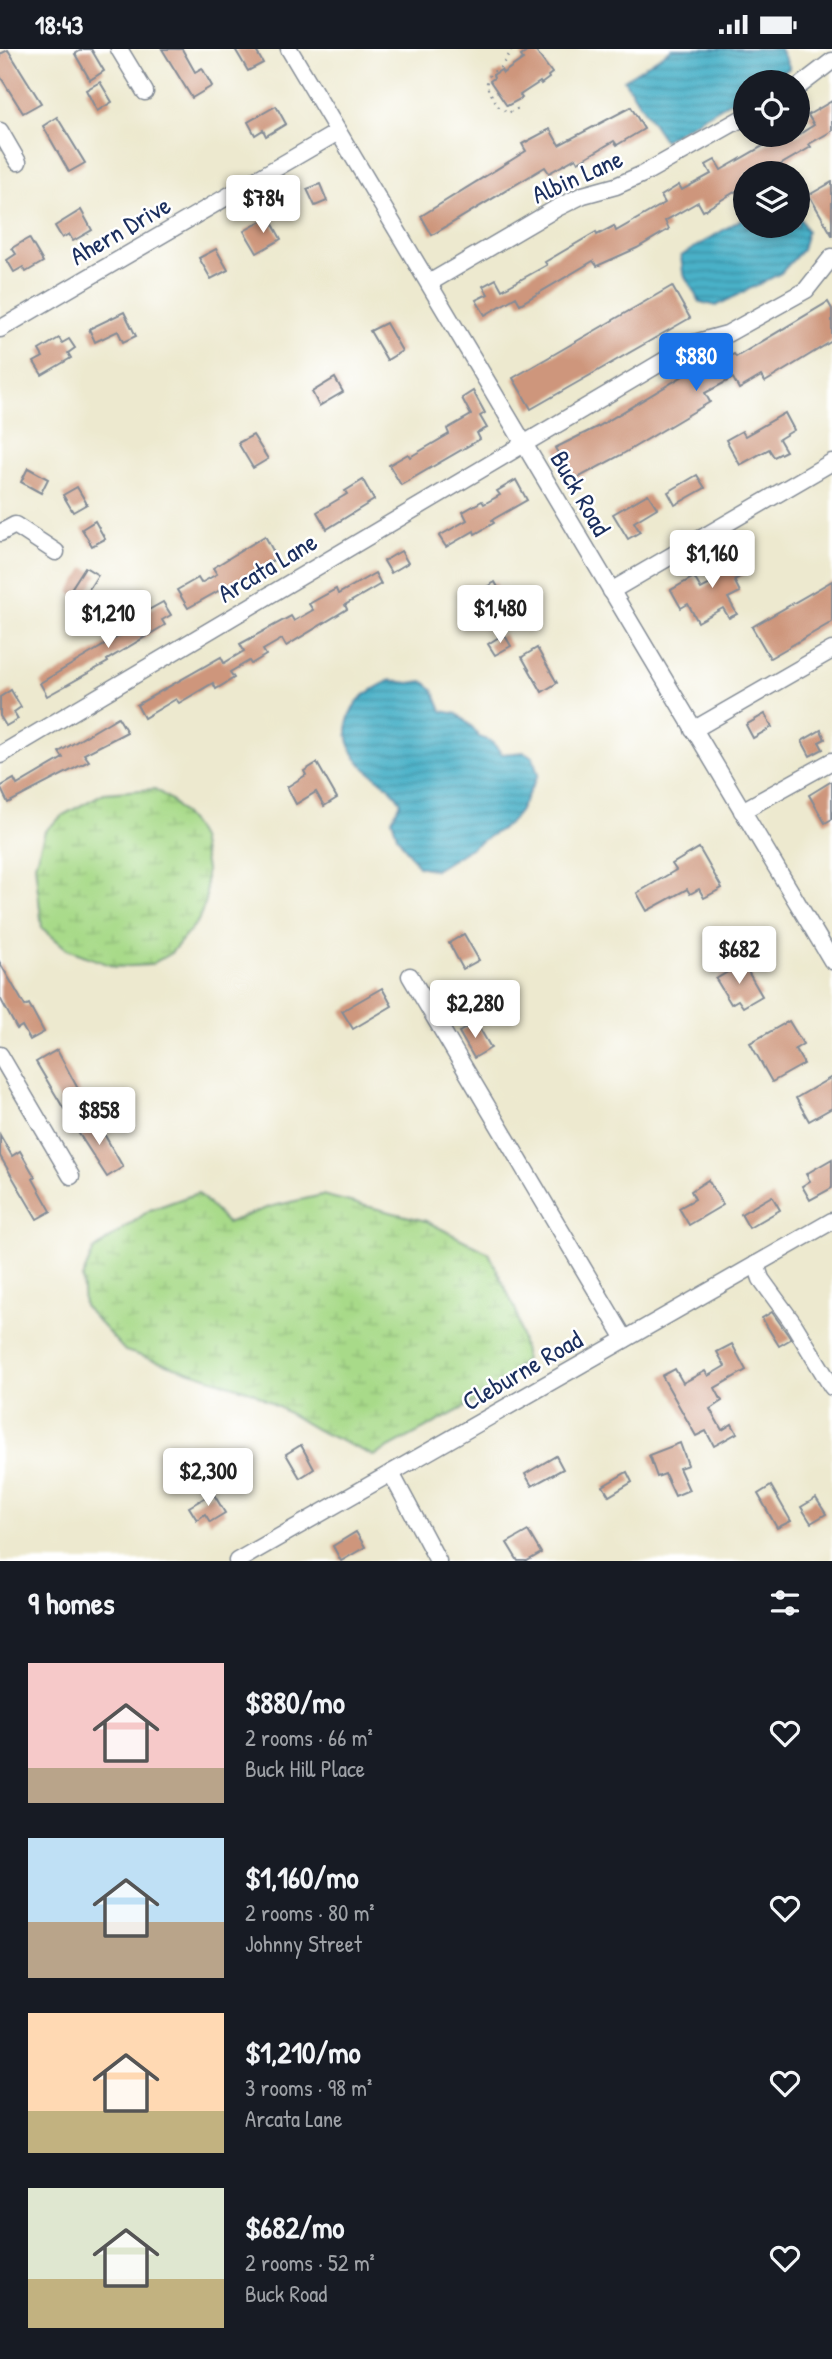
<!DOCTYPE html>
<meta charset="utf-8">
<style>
body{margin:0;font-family:"Patrick Hand",sans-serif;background:#20242c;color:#f1f3f6;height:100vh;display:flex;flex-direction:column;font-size:26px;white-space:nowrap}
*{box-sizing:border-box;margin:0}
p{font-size:23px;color:#9ea1a6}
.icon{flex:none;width:38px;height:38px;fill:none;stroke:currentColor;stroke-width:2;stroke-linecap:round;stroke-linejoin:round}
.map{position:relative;height:1512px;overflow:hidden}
.sheet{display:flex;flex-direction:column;background:#171b24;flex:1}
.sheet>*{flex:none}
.fabs{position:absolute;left:733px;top:21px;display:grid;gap:14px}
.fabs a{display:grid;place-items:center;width:77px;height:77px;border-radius:50%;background:#171b24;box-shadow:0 4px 10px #0003;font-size:35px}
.price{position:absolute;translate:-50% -60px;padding:0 16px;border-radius:7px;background:#fff;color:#222;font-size:23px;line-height:46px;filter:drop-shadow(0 2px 4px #0008)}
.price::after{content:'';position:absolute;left:50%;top:42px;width:21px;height:16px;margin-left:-10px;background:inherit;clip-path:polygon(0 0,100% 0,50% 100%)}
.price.on{background:#1a73e8;color:#fff}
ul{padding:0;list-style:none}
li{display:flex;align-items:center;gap:21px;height:175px;padding:0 28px}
li span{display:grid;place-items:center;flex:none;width:196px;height:140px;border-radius:0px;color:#555}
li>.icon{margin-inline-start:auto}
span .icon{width:84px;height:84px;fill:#fffc;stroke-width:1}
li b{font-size:30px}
h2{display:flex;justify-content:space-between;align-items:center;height:84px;padding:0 28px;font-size:30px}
.status{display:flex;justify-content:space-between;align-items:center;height:49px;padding:0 35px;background:#171b24;direction:ltr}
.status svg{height:19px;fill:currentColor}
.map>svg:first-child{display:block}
.wetland{fill:url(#wetland-marsh);stroke:#628474;stroke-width:2}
.water{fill:url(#water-rules);stroke:#327093;stroke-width:2}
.building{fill:#ce967c}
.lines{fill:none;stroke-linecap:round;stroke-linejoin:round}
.minor-casing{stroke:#848c96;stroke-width:19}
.path{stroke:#848c96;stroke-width:2;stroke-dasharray:2 5;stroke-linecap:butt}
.minor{stroke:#fff;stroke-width:16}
.labels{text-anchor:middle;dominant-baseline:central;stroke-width:5;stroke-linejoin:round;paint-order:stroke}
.street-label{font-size:26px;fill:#1b2f5e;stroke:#fff}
</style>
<div class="status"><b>18:43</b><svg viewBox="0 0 49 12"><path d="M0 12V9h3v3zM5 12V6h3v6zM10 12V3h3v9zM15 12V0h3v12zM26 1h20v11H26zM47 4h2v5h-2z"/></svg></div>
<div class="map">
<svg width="832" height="1512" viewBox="0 0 832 1512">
<defs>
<pattern id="wetland-marsh" width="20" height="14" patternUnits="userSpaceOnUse" patternTransform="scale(1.75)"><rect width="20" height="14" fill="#a8da89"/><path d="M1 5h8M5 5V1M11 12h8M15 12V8" fill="none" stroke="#90bb79"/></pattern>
<pattern id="water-rules" width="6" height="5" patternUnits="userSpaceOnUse" patternTransform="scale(1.75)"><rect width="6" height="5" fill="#49b1c8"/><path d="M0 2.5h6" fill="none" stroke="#3c90a6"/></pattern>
</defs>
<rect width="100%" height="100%" fill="#fff"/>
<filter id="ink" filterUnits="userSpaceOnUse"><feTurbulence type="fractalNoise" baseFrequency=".0143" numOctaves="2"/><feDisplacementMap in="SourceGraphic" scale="14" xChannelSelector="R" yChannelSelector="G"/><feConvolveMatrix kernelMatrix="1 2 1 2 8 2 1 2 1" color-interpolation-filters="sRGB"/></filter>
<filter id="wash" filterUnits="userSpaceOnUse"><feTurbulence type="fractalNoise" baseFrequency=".00686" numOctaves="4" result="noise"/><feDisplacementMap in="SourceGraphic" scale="28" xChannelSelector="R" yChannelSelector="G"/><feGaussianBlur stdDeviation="1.57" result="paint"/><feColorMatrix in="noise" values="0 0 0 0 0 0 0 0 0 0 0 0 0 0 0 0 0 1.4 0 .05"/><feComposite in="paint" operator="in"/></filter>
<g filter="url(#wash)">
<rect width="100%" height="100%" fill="#ede9cf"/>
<g class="wetland">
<polygon points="155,740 171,751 192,775 200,789 206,820 206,852 198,872 171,904 150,916 115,918 67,900 42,879 35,815 45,782 63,766 104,744"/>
<polygon points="198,1144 227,1174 269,1158 322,1146 426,1172 489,1204 517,1264 525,1310 495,1342 374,1407 317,1381 253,1343 125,1302 84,1257 82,1229 94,1201 150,1161"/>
</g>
<g class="water">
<polygon points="672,0 780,0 790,19 765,33 746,33 745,44 664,91 624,31"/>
<polygon points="798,166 807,182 802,201 781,224 716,257 700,253 683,224 681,207 745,168 746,177 798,177"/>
<path d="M 390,631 L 409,634 L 423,632 L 433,640 L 442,662 L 457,665 L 473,679 L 479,688 L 491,692 L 502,705 L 524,703 L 533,708 L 538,726 L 519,763 L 509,775 L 435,821 L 418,817 L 397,787 L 392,770 L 401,753 C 389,734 377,731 362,716 C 345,698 341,672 358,652 C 366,643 380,637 390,631 Z"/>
</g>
<g id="blocks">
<g class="building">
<polygon points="83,0 91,0 104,22 90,31 75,5"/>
<polygon points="162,0 182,0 195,23 202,19 212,37 192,49"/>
<polygon points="235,0 255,0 263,14 248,22"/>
<polygon points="531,0 534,0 552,24 548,27 549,29 541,35 540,33 520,46 522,49 507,57 490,32 494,29 493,26 501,21 503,24 523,10 521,7"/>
<polygon points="8,1 41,54 23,64 0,27 0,5"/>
<polygon points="100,33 112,53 97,62 86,41"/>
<polygon points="832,52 832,82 809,95 811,98 766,124 746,124 746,136 703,162 698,153 665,172 669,180 637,199 597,217 593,212 520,255 516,248 485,266 476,251 488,245 483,237 496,230 502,241 547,216 545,213 596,183 597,186 614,177 616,182 665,154 661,147 679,136 682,141 711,125 706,116 715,111 721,121 782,86 798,86 814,76 808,66"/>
<polygon points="276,57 286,75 266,87 263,81 255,86 248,73"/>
<polygon points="631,58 644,80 617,96 614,92 578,113 576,109 549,124 545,118 432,186 421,167 526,102 522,95 550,80 559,96"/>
<polygon points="57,68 85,114 69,123 43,77"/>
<polygon points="832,133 832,186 809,146"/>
<polygon points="320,135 327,152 315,157 307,140"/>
<polygon points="81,161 92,181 73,192 69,185 62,189 55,177"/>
<polygon points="269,168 281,190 257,204 244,182"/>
<polygon points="29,189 43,213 26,223 23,218 14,223 7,211 16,205 12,199"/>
<polygon points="216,200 228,221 211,230 199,209"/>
<polygon points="672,237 690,269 531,360 513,329"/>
<polygon points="828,253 832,260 832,292 765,333 761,327 739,340 733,329 705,344 710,353 621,406 574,431 555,399 599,377 715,308 718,314 734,305 736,308"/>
<polygon points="124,263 136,287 123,293 118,282 95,293 89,280"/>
<polygon points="386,274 402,302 387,311 370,282"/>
<polygon points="59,289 62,294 69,290 75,299 68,304 71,309 42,326 34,313 43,308 39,301"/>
<polygon points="335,329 343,343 319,357 312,343"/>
<polygon points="473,342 485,364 480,367 487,379 477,384 480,390 401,436 389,416 408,405 410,408 449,385 447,380 471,366 462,349"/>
<polygon points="785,364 794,381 779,390 786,402 774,408 769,400 740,416 726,391 742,382 745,387"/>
<polygon points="253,386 268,410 253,419 238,394"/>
<polygon points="28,419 48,430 41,444 21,433"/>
<polygon points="697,426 705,439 675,456 668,443"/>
<polygon points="363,431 374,451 327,480 317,463 347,445 345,442"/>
<polygon points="516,431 527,451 492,471 494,474 475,485 474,482 446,498 439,487 467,471 463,463 482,452 484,455 500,446 497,442"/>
<polygon points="77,438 87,455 73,463 63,446"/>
<polygon points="648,445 657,459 634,473 640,483 628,490 613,465"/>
<polygon points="95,472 105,490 92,497 82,480"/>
<polygon points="265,487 277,509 188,559 177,541 198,529 201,534 217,525 213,519"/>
<polygon points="401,502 408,514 391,524 384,512"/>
<polygon points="725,507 728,512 737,507 747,524 734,531 740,543 728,549 737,565 729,569 723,559 698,573 688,555 681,559 671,541 694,528 701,540 718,531 710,516"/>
<polygon points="85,518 98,526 82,551 69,543"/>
<polygon points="375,524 381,535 345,556 347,560 286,597 282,590 263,601 266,606 251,615 249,612 230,623 234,629 216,640 213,634 179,654 176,650 144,669 137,656 221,608 224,614 244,602 240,595 291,567 294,572 313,561 309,555 336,540 338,545"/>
<polygon points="832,532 832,573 770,609 752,578"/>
<polygon points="495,533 514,566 495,577 476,544"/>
<polygon points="163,553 171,566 162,571 165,576 107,611 108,613 47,647 40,634 142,574 138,567"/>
<polygon points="504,585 511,597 495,606 488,595"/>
<polygon points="537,599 557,634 542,643 522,608"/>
<polygon points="11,641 21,658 14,663 18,670 6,677 0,667 0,648"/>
<polygon points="765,665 772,678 753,689 746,676"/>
<polygon points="118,668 127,683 84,705 89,712 8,754 0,738 14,730 17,736 63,709 59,703"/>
<polygon points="821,681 825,690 819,693 823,700 810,707 802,692"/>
<polygon points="317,714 337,749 324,757 316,743 296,755 287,738 306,726 304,722"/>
<polygon points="832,732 832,770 825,774 809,746"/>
<polygon points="699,799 722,839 704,849 699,840 690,845 687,840 647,862 637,844 676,821 672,815"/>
<polygon points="464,885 479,911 463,920 449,894"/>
<polygon points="0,914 25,957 29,955 44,983 30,991 22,977 17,980 0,949"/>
<polygon points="743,914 762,947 743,958 738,951 731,955 716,930"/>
<polygon points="382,939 392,957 353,980 342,962"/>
<polygon points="789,972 803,995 795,1000 804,1015 772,1033 750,994"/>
<polygon points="476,973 491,999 474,1009 459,983"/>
<polygon points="57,1001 83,1049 64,1060 36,1013"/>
<polygon points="832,1028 832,1059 809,1072 796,1049"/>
<polygon points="88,1069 95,1081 100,1078 123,1118 107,1128 74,1077"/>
<polygon points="0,1086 12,1107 20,1102 35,1128 33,1130 51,1162 37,1170 0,1107"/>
<polygon points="832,1110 832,1139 810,1151 802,1137 810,1132 806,1125"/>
<polygon points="708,1131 723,1156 689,1176 679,1159 695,1150 691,1142"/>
<polygon points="772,1147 780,1161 749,1179 741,1165"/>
<polygon points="772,1263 791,1290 779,1297 762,1269"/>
<polygon points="732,1295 746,1321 715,1339 722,1352 710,1360 722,1381 732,1375 737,1384 714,1397 706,1382 696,1387 662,1327 675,1320 683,1334 705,1322 708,1327 725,1317 717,1303"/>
<polygon points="680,1394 688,1416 679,1419 689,1441 675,1447 665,1425 657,1428 649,1406"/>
<polygon points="301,1396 314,1420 300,1429 286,1405"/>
<polygon points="556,1407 563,1420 532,1437 525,1425"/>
<polygon points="627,1423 632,1433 609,1447 603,1437"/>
<polygon points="771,1437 791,1472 777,1479 758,1445"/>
<polygon points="213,1444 225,1464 210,1473 205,1465 197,1471 189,1458"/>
<polygon points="816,1449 826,1465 811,1474 801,1458"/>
<polygon points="528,1482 541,1504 527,1512 518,1512 507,1494"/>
<polygon points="356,1483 365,1498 341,1512 333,1497"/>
</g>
</g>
</g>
<g filter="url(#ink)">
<use href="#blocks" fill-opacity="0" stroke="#848c96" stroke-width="2"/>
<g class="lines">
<defs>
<g id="minor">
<polyline points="119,0 145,43"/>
<polyline points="289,0 832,912"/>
<polyline points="798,38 832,12"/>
<polyline points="0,82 18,113"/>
<polyline points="429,234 557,159 583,146 616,137 643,125 746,67"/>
<polyline points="0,280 338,83"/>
<polyline points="0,484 15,476 56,503"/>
<polyline points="611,542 832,413"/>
<polyline points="693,681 832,601"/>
<polyline points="0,706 694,294 727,285 806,241 832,208"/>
<polyline points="742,762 832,712"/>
<polyline points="410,927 625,1290"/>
<polyline points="0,1006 71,1127"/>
<polyline points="756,1215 761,1230 793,1274 832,1338"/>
<polyline points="391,1424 438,1512"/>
<polyline points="237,1512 832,1172"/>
</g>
</defs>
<use href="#minor" class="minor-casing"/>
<polyline class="path" points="512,0 502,17 490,25 486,36 498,57 508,64 521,58"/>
<use href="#minor" class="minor"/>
</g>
</g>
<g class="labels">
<g class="street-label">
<text transform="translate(577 127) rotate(-24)">Albin Lane</text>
<text transform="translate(120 181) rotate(-30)">Ahern Drive</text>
<text transform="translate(581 444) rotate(60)">Buck Road</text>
<text transform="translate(267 518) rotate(-31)">Arcata Lane</text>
<text transform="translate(522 1321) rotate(-30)">Cleburne Road</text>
</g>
</g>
</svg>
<div class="fabs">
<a><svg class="icon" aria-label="locate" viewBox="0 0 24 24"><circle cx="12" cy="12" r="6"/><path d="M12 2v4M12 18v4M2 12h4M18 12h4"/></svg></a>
<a><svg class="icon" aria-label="layers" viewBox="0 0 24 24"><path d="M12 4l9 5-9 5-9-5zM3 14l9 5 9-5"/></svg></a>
</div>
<b class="price" style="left:263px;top:186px">$784</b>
<b class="price on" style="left:696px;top:344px">$880</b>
<b class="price" style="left:712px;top:541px">$1,160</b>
<b class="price" style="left:500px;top:596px">$1,480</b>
<b class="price" style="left:108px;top:601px">$1,210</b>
<b class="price" style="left:739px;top:937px">$682</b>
<b class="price" style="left:475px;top:991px">$2,280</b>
<b class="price" style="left:99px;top:1098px">$858</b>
<b class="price" style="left:208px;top:1459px">$2,300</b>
</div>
<section class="sheet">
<h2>9 homes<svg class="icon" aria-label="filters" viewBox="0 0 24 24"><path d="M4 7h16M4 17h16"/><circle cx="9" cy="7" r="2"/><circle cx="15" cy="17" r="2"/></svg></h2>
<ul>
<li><span style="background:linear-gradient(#f6c9c9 75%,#b9a48a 0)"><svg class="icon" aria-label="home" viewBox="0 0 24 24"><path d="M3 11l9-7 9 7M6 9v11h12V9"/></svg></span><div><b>$880/mo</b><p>2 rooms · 66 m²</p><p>Buck Hill Place</p></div><svg class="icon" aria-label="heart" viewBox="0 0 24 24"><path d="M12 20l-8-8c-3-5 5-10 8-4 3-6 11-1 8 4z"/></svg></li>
<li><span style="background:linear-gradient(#bfe0f5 60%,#b9a48a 0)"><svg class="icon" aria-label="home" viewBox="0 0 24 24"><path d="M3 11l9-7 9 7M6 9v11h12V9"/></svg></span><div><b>$1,160/mo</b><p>2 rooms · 80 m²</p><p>Johnny Street</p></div><svg class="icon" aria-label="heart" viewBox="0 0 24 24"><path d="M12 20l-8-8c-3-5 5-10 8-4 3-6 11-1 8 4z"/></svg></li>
<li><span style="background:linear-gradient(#ffd9b3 70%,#c2b280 0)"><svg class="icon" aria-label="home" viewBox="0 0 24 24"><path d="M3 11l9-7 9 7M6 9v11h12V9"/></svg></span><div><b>$1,210/mo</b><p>3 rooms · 98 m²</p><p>Arcata Lane</p></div><svg class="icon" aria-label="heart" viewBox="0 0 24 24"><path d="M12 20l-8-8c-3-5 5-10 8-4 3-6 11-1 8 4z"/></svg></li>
<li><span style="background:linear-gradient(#dfe7d0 65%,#c2b280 0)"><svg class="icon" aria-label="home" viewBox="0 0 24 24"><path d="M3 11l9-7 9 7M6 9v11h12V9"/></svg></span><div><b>$682/mo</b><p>2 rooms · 52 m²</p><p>Buck Road</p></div><svg class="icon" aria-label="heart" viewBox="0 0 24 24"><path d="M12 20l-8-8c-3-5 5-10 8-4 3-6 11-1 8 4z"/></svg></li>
</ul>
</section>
